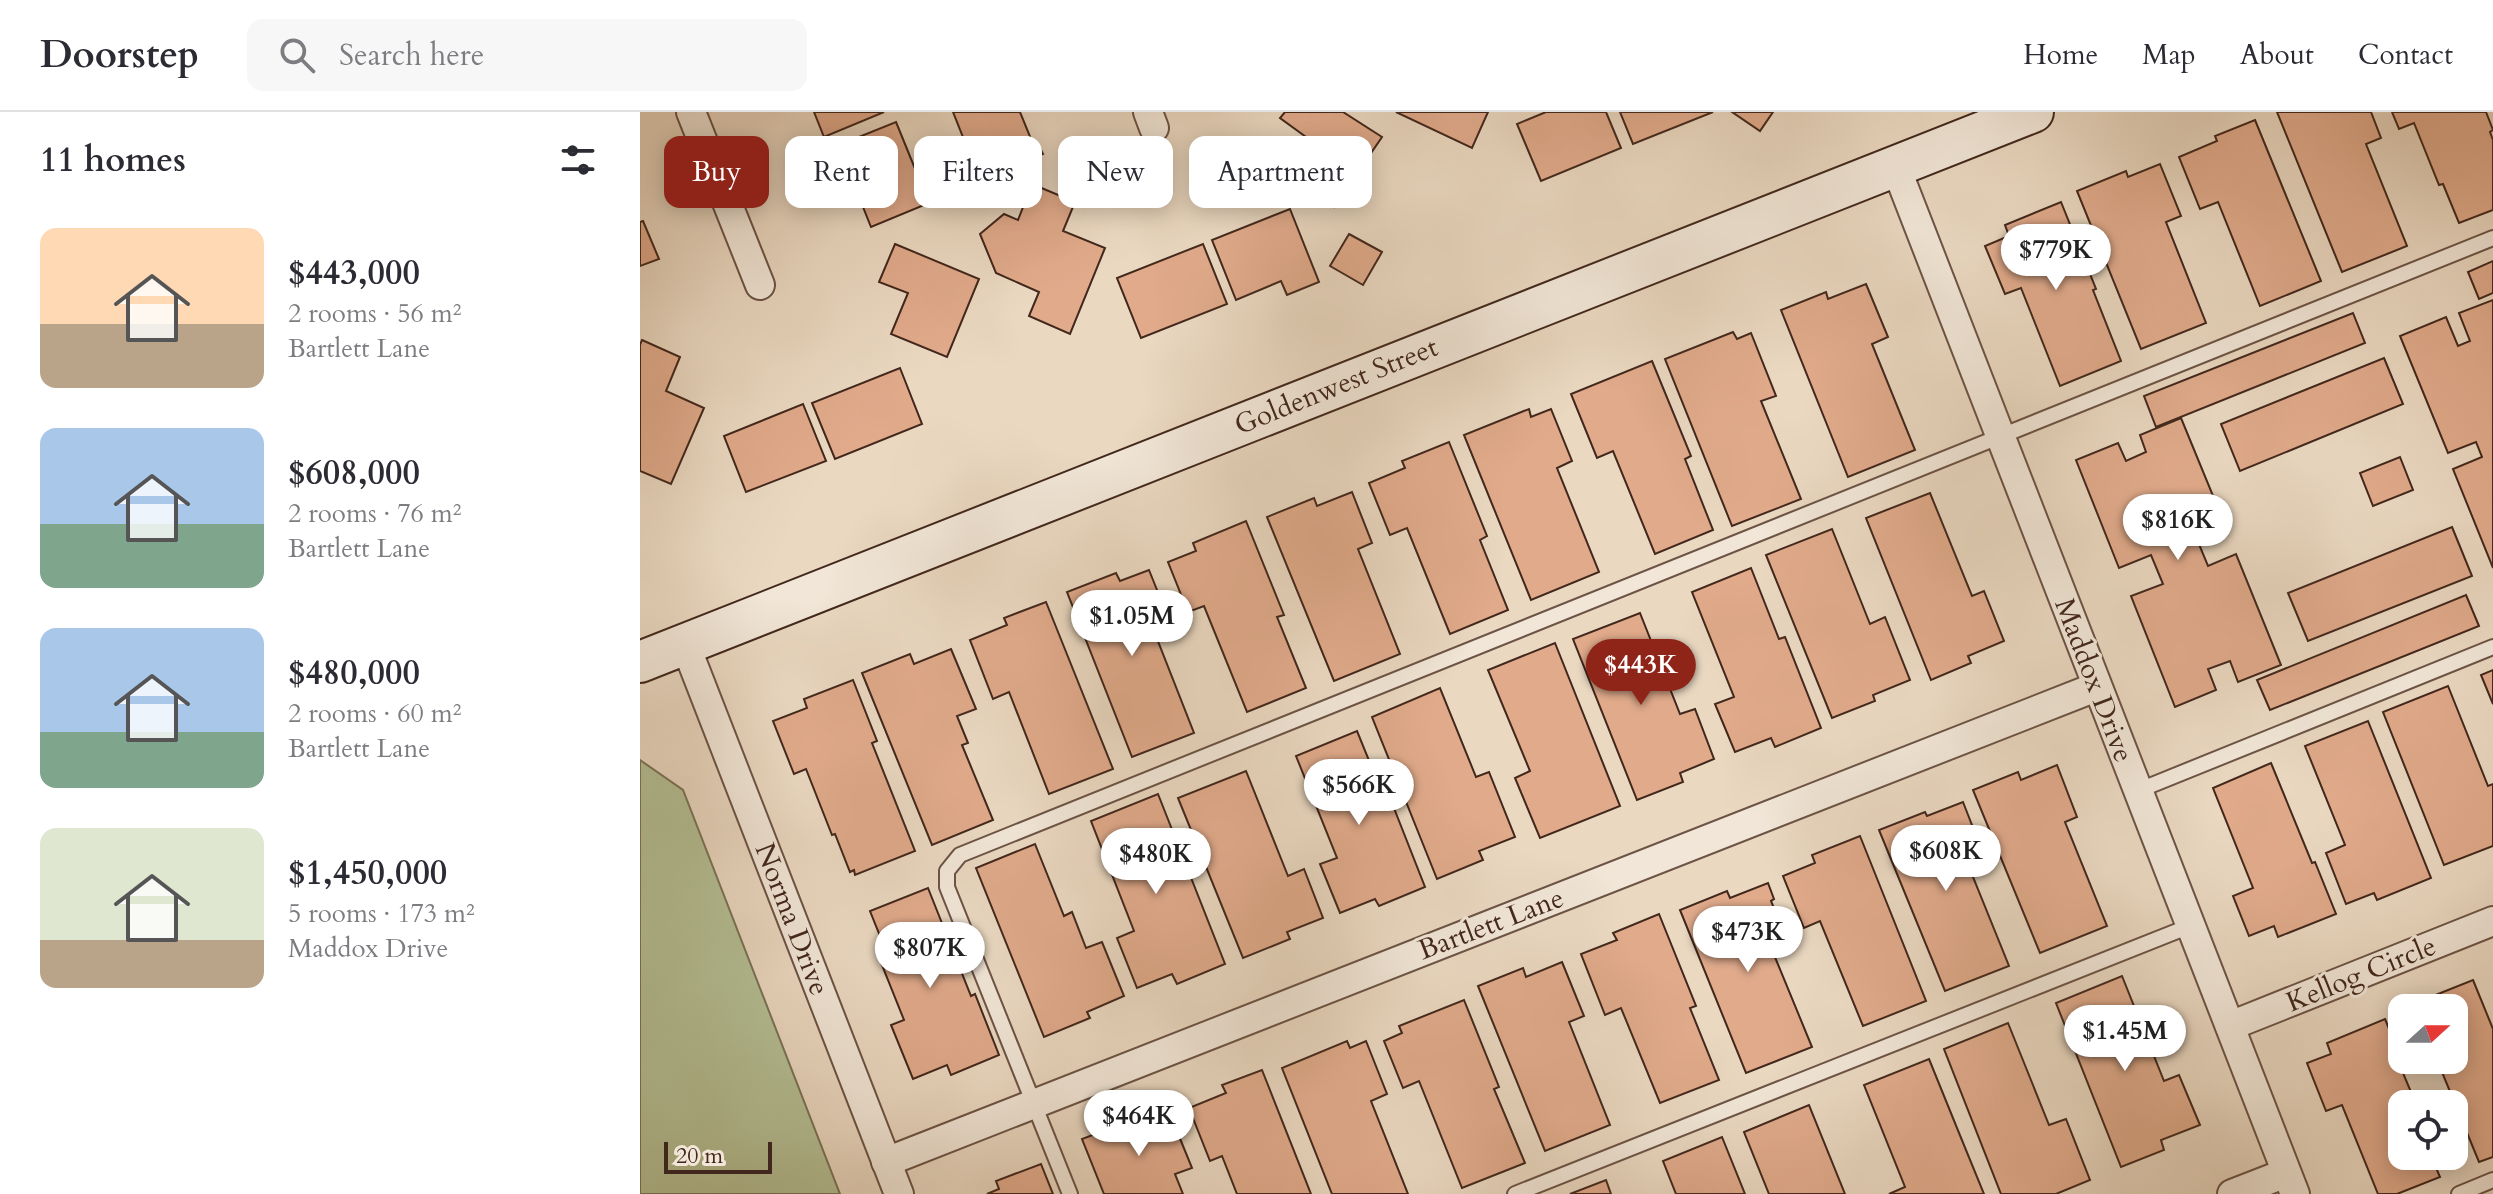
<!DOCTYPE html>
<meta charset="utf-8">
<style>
body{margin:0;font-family:Cardo,serif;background:#f7f7f7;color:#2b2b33;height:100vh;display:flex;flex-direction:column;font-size:30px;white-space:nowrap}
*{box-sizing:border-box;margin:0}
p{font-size:26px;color:#7c7c81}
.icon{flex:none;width:44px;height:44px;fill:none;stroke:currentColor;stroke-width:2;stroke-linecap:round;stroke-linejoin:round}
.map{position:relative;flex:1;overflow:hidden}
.sheet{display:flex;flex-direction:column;background:#fff;width:640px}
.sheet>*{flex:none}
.hud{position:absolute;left:24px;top:24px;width:760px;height:72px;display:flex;gap:16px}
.needle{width:52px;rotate:69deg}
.buttons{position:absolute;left:1748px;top:882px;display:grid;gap:16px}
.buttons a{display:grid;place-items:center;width:80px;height:80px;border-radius:16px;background:#fff;box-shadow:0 4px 20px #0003;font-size:40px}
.scale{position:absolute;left:24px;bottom:20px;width:108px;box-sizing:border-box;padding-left:8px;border:4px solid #42271c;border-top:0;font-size:22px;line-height:28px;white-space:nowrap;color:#42271c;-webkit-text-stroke:6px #f1e6d7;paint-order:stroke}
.price{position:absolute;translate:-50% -68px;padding:0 18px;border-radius:28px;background:#fff;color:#222;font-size:26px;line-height:52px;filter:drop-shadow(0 2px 4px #0008)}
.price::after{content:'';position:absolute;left:50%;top:48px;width:24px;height:18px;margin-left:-12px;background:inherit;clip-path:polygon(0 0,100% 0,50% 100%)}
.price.on{background:#8f2418;color:#fff}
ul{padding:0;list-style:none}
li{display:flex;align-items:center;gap:24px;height:200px;padding:0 40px}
li span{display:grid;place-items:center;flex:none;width:224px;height:160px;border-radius:16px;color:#555}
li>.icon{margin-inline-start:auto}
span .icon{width:96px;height:96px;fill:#fffc;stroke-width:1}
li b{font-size:34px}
h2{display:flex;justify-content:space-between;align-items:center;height:96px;padding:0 40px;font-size:34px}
.pill{padding:0 28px;border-radius:16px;background:#fff;box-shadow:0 4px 20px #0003;font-size:28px;line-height:72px}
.pill.on{background:#8f2418;color:#fff}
header{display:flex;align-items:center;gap:48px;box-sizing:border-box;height:112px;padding:0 40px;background:#fff;border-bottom:2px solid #e1e1e2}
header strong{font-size:38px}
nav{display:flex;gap:44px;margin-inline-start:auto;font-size:28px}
.search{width:560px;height:72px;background:#f7f7f7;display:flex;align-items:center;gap:20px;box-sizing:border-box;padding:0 28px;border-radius:16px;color:#7c7c81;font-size:30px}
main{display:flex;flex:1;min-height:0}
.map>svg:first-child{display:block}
.green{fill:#b4bf95;stroke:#7b7358;stroke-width:2}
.building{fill:#e0aa8b;stroke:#42271c;stroke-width:2}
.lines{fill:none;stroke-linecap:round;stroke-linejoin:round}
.lane-casing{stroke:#6c5345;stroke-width:18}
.street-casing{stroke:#6c5345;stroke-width:32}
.secondary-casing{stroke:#42271c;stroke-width:44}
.lane{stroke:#f1e6d7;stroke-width:14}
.street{stroke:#f1e6d7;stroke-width:28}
.secondary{stroke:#f1e6d7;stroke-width:40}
.labels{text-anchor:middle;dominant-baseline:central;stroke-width:6;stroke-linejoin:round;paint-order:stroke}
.street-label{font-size:28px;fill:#42271c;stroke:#f1e6d7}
</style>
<header>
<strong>Doorstep</strong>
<div class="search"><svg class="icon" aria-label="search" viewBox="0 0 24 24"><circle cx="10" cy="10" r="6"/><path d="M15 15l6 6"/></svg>Search here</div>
<nav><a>Home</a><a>Map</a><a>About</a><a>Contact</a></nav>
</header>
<main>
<section class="sheet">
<h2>11 homes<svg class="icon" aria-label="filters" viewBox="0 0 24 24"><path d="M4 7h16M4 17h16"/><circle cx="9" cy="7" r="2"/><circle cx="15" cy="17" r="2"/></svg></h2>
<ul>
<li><span style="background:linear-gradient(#ffd9b3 60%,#b9a48a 0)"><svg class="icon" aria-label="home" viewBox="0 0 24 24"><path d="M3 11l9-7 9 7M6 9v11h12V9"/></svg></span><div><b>$443,000</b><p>2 rooms · 56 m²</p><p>Bartlett Lane</p></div></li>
<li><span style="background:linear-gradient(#a9c7e8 60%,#7fa58c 0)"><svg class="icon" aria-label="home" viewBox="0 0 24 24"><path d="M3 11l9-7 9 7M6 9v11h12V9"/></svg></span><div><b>$608,000</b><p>2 rooms · 76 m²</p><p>Bartlett Lane</p></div></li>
<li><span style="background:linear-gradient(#a9c7e8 65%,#7fa58c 0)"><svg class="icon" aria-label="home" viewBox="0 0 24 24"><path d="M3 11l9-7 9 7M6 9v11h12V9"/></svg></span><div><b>$480,000</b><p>2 rooms · 60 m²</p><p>Bartlett Lane</p></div></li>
<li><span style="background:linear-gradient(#dfe7d0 70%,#b9a48a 0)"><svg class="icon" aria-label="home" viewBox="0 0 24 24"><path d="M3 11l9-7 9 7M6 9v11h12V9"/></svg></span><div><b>$1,450,000</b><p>5 rooms · 173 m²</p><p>Maddox Drive</p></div></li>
</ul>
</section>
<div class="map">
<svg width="1853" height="1082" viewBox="0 0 1853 1082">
<rect width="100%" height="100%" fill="#ead8c1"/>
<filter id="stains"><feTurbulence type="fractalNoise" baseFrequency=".0025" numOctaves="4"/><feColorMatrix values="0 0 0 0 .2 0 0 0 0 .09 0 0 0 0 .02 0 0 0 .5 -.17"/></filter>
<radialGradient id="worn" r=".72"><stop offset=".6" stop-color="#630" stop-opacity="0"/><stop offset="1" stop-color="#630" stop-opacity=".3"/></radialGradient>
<polygon class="green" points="0,648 43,678 200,1082 0,1082"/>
<g class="building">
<polygon points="174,0 244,0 184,25"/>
<polygon points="313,0 380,0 393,32 398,32 403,42 340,68"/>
<polygon points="645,0 703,0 742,25 694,95 644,61 666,25 640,6"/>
<polygon points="756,0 848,0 832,36"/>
<polygon points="906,0 966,0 981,36 901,69 877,12"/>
<polygon points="980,0 1073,0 993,32"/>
<polygon points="1092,0 1133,0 1120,19"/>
<polygon points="1637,0 1731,0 1741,26 1726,32 1767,134 1702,160"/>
<polygon points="1752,0 1846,0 1853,18 1850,20 1853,28 1853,98 1819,111 1803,72 1799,73 1774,11 1759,17"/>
<polygon points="1615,8 1681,169 1620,194 1578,90 1560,97 1539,45 1577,29 1575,24"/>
<polygon points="256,10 289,91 231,115 213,70 189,81 174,43"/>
<polygon points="1520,52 1541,104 1526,110 1566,211 1501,237 1437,79 1486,59 1488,65"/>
<polygon points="392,72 435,90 423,119 465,136 430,222 389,204 399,180 356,161 340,122 364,102 378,108"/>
<polygon points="1421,90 1456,177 1453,178 1481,249 1420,274 1381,176 1365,182 1345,134 1369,124 1365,113"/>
<polygon points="650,97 679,170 647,183 641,169 596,188 572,128"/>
<polygon points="3,109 19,147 0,154 0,110"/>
<polygon points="709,122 742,140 723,173 690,154"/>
<polygon points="255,132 339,167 307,245 251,222 268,181 239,170"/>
<polygon points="563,132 587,192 501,226 477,166"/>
<polygon points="1853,149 1853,181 1839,187 1828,160"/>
<polygon points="1226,172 1248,225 1232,232 1275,338 1208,365 1141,198 1186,180 1188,187"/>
<polygon points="1853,188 1853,456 1813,357 1842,345 1836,330 1808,341 1760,224 1806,205 1818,234 1830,229 1819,201"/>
<polygon points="1713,201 1725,231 1516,315 1504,284"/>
<polygon points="1093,220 1097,227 1111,221 1136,284 1121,289 1161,387 1092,414 1025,247"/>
<polygon points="2,228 40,245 26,279 64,296 31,372 0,359 0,233"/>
<polygon points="1744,246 1763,292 1600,359 1581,312"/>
<polygon points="1012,249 1051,344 1045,347 1073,418 1015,442 973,339 957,346 931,282"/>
<polygon points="260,256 282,312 195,347 172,291"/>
<polygon points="163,292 186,349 106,380 84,324"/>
<polygon points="889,297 891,305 911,297 932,349 917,356 959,460 891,488 824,323"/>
<polygon points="1541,306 1585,413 1556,425 1568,454 1596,442 1641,553 1598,570 1590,549 1568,557 1576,578 1535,595 1491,484 1523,472 1511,443 1479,456 1436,348 1478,331 1486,349 1506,340 1500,323"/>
<polygon points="809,330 847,424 840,428 868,498 810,522 767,416 750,423 729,371 765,356 762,349"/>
<polygon points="1760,345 1773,378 1733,394 1720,361"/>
<polygon points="712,380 732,431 718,437 760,542 694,569 627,405 674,386 677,394"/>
<polygon points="1290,381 1332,484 1344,479 1364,529 1328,544 1331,551 1291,568 1226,406"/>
<polygon points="606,409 644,503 637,505 666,576 607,600 564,494 548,500 528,450 556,439 553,431"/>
<polygon points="1812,415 1832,464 1668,529 1648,481"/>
<polygon points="1192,417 1230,512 1245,505 1270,568 1233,583 1235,589 1192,606 1126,443"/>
<polygon points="1111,456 1139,527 1145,525 1181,616 1135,635 1131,626 1095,640 1075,592 1094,585 1052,480"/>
<polygon points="509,458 531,513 514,519 554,621 492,645 427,480 476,461 480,469"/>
<polygon points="1826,483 1839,514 1630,598 1617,568"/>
<polygon points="406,490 473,657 409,682 369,580 353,587 330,528 367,513 364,506"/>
<polygon points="1000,501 1040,602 1055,597 1074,647 1040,661 1043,670 997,688 933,527"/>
<polygon points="915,531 980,694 900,726 875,666 890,659 848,558"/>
<polygon points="311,537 336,597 317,604 328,631 322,633 353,708 292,733 222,561 270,542 274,552"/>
<polygon points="1853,558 1853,592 1841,563"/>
<polygon points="213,568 237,629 232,631 275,739 215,763 214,758 210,760 195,722 192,723 166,657 154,662 133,609 167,596 164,587"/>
<polygon points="1808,574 1848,674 1853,672 1853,734 1804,753 1743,600"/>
<polygon points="800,576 836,665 849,660 875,725 839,739 843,748 797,767 732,605"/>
<polygon points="1728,609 1791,766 1737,788 1734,781 1706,792 1686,741 1705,733 1665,634"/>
<polygon points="717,619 743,683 748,681 785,775 739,794 735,787 700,801 680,752 697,746 656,644"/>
<polygon points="1631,651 1672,751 1675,750 1696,802 1638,825 1634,814 1609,824 1593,784 1613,776 1573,676"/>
<polygon points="1417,653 1437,705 1425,710 1467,814 1400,841 1333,678 1378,660 1381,668"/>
<polygon points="606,659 648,764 664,757 683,806 647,820 650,827 603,846 538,686"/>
<polygon points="518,682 585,852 537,872 532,862 497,876 477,826 494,819 451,709"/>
<polygon points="1323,690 1344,744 1327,750 1369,854 1305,879 1239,718 1285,700 1287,704"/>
<polygon points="1220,724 1286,889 1223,914 1180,809 1164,816 1143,764 1175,751 1172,743"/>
<polygon points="395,732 424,804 432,800 446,836 462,830 484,884 447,900 450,906 404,925 336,756"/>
<polygon points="1128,771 1134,787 1131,789 1146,826 1130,833 1172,935 1106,961 1040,798 1087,779 1090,786"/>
<polygon points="288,776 331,884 335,882 359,943 311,963 307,953 273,967 251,913 264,908 238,843 246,839 230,799"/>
<polygon points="1019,802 1056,894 1050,896 1079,968 1020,991 981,896 965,903 941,842 977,828 973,821"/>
<polygon points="922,850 944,904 929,910 970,1013 905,1039 838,874 883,856 886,865"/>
<polygon points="1482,864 1524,969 1539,963 1560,1013 1521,1028 1524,1038 1481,1055 1416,891"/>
<polygon points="1833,868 1853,917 1853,1045 1839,1050 1797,948 1814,948 1814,896 1763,896"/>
<polygon points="824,888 859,975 854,977 885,1051 822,1076 779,969 763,976 744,929 762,921 759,914"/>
<polygon points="1745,907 1767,960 1763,961 1776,992 1762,992 1762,1044 1791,1044 1800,1065 1757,1082 1738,1082 1702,993 1686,999 1667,951 1691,942 1687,931"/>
<polygon points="1368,911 1409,1013 1426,1007 1450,1068 1416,1082 1361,1082 1304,937"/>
<polygon points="707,929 710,936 726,929 747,982 731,989 768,1082 692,1082 642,956"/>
<polygon points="1289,947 1317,1016 1344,1082 1249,1082 1265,1075 1224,973"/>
<polygon points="622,958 671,1082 597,1082 582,1044 570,1049 549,996 586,981 582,973"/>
<polygon points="1169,993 1205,1082 1129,1082 1104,1020"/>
<polygon points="530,1002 552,1056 535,1062 543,1082 464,1082 442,1027 489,1009 492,1017"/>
<polygon points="1082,1025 1105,1082 1036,1082 1023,1049"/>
<polygon points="401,1052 413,1082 347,1082 359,1077 356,1069"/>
<polygon points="966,1068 971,1082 930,1082"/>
</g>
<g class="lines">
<defs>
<g id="lane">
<polyline points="1497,679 1853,535"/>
<polyline points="430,1082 307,775 307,759 320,743 1853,126"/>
<polyline points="875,1082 1550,814"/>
<polyline points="1819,1082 1853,1068"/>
</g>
<g id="street">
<polyline points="51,0 120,173"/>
<polyline points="508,0 514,16"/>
<polyline points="1255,53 1655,1082"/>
<polyline points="45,532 259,1082"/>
<polyline points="1590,914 1853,809"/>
<polyline points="246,1050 1456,575"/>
<polyline points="1592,1082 1646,1061"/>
</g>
<polyline id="secondary" points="0,550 1393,0"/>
</defs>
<use href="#lane" class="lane-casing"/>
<use href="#street" class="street-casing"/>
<use href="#secondary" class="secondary-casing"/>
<use href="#lane" class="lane"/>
<use href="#street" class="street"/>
<use href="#secondary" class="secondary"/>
</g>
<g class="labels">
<g class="street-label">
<text transform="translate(696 274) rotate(-22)">Goldenwest Street</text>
<text transform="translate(1454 568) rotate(69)">Maddox Drive</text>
<text transform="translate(152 807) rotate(69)">Norma Drive</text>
<text transform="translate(851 812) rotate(-21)">Bartlett Lane</text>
<text transform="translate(1721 862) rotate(-22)">Kellog Circle</text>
</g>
</g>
<rect width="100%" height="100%" filter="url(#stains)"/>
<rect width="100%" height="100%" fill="url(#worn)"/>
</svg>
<div class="buttons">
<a><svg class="needle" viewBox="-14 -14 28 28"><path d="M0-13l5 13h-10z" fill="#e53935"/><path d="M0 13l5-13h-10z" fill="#7c7c81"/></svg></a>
<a><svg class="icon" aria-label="locate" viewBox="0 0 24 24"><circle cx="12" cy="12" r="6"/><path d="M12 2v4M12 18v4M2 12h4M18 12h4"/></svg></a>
</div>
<div class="scale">20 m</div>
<b class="price" style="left:1416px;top:180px">$779K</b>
<b class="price" style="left:1538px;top:450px">$816K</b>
<b class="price" style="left:492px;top:546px">$1.05M</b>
<b class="price on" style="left:1001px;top:595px">$443K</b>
<b class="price" style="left:719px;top:715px">$566K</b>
<b class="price" style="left:1306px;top:781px">$608K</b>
<b class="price" style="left:516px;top:784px">$480K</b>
<b class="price" style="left:1108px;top:862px">$473K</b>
<b class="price" style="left:290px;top:878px">$807K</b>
<b class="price" style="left:1485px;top:961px">$1.45M</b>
<b class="price" style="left:499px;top:1046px">$464K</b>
<div class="hud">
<a class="pill on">Buy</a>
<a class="pill">Rent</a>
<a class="pill">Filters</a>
<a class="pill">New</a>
<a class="pill">Apartment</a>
</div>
</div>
</main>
